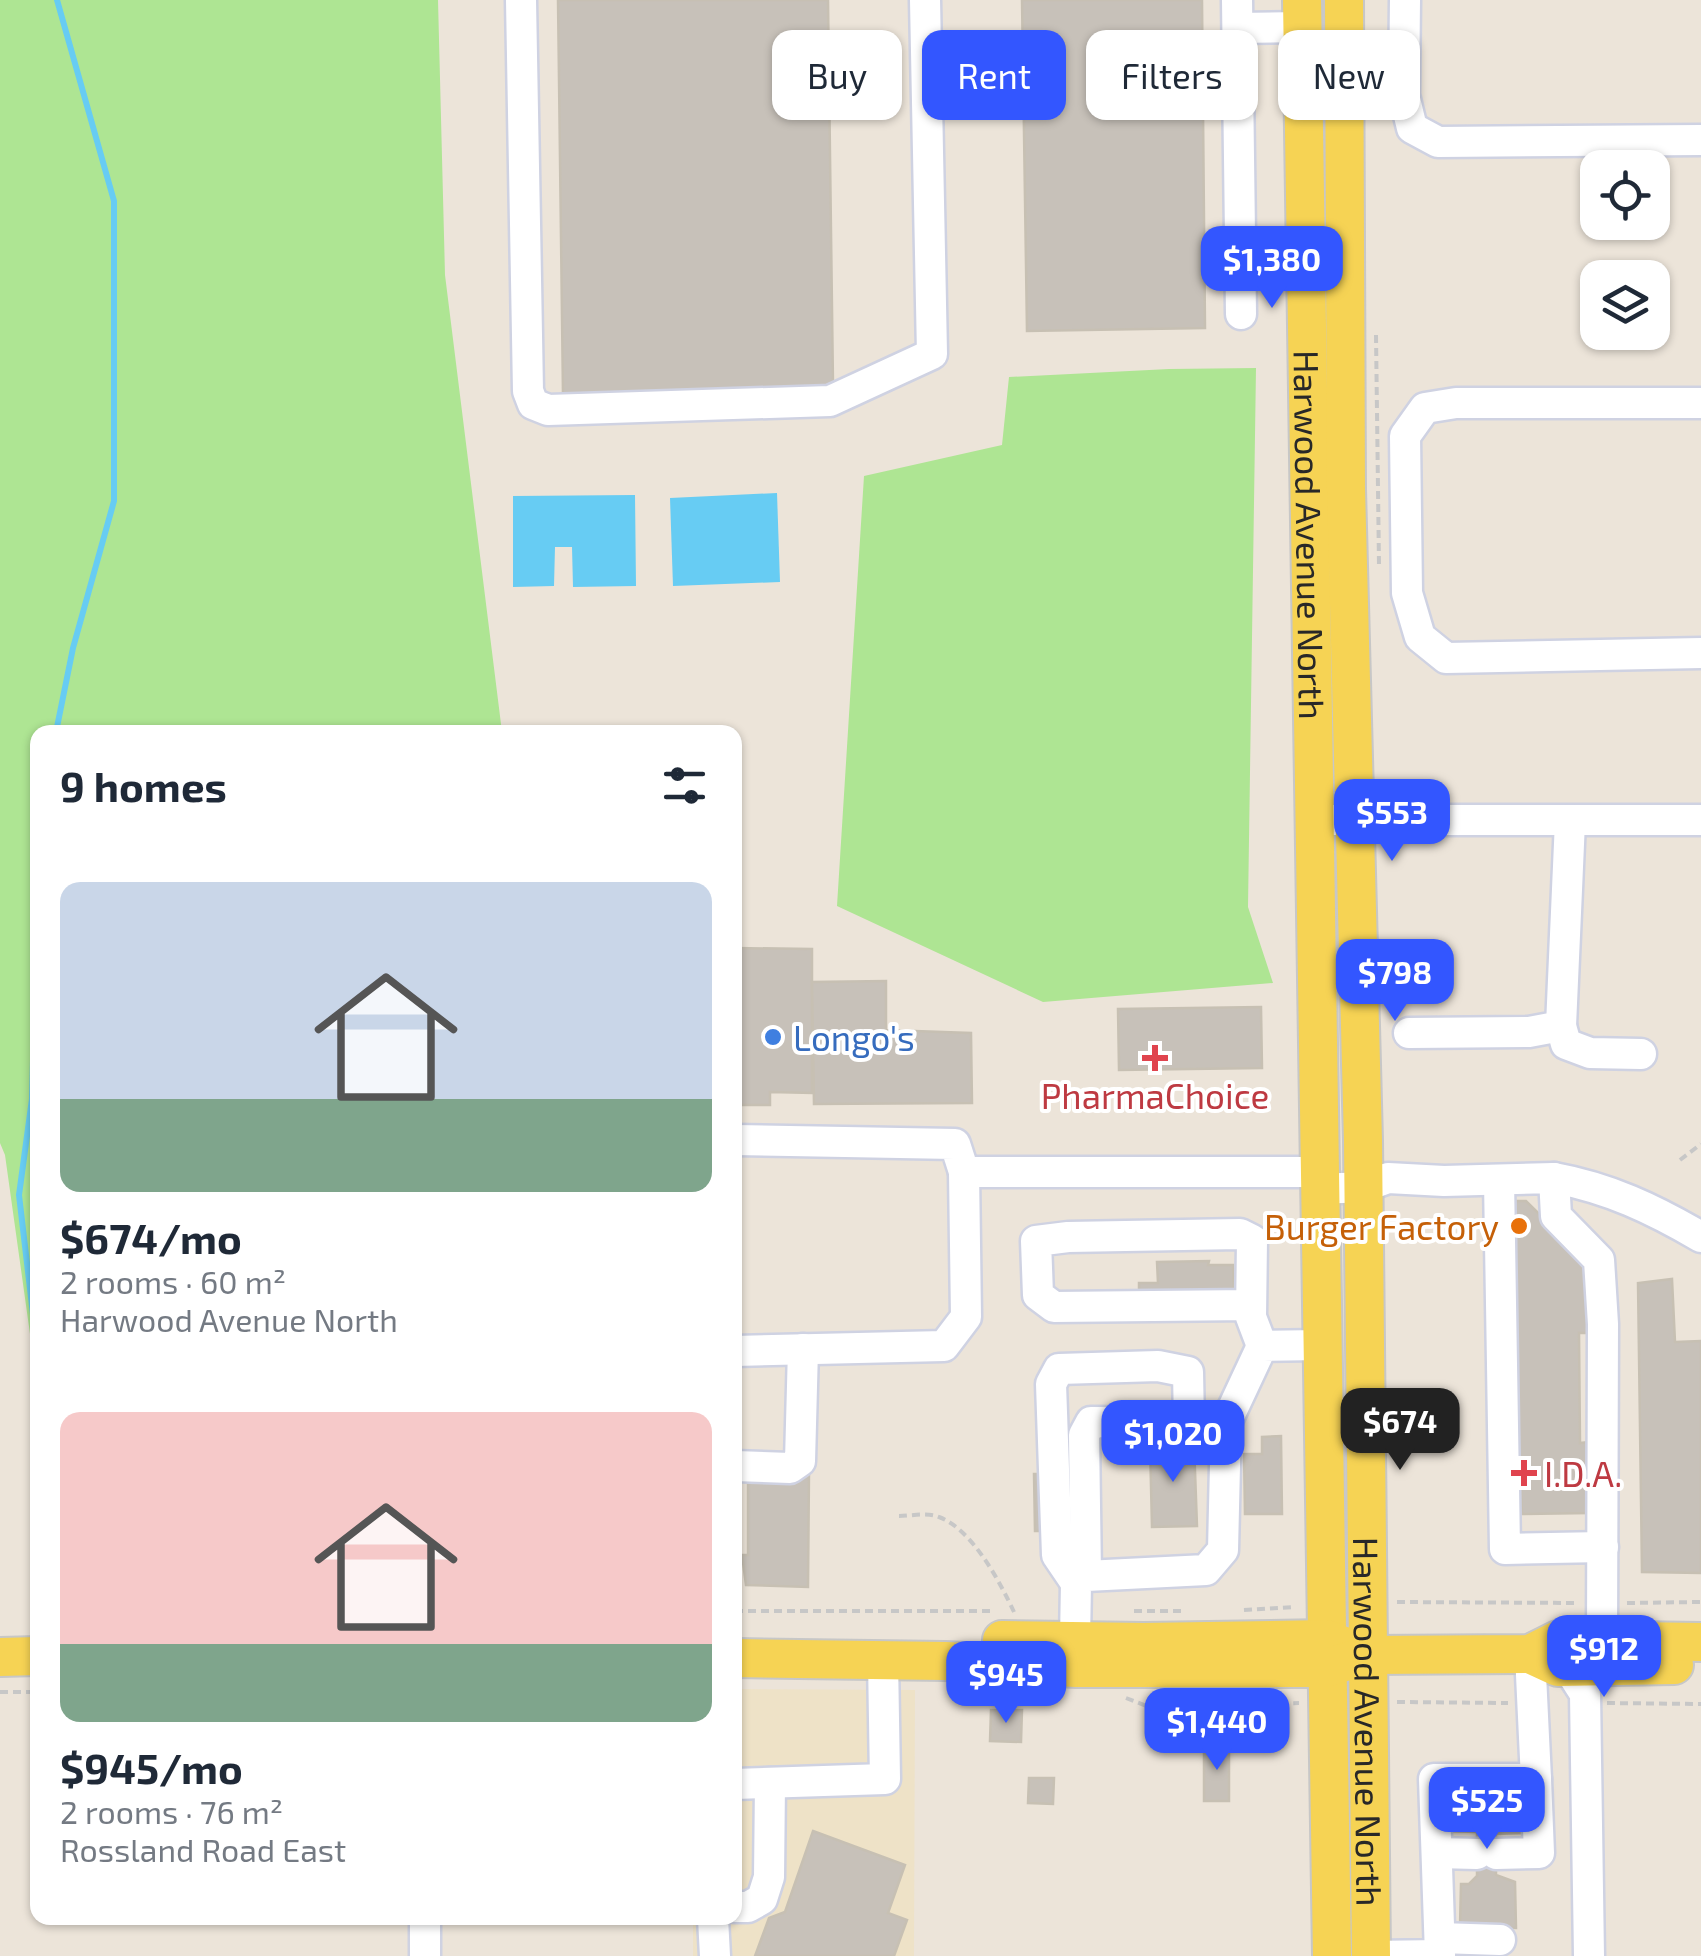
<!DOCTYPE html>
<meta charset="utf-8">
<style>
body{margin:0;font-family:"Exo 2",sans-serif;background:#f6f6f7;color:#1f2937;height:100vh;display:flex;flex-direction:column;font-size:38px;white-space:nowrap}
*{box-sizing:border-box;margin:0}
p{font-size:32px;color:#747a83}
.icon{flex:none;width:55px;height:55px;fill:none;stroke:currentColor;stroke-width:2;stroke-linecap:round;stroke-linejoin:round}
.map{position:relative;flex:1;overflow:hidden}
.drawer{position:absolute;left:30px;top:725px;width:712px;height:1200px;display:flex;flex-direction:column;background:#fff;border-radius:20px;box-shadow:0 2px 8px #0004}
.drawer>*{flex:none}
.hud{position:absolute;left:772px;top:30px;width:778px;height:90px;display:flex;gap:20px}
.buttons{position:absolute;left:1580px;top:150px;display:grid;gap:20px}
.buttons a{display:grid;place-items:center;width:90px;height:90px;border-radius:20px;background:#fff;box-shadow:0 2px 8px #0004;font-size:50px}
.price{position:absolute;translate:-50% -85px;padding:0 22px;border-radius:20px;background:#3356ff;color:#fff;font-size:32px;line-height:65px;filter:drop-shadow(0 2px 5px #0008)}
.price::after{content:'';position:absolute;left:50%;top:60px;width:30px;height:22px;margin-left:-15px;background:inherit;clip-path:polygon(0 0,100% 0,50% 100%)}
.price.on{background:#222;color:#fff}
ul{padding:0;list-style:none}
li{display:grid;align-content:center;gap:20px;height:530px;padding:0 30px}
li span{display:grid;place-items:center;height:310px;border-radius:20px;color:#555}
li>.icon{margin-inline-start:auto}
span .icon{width:180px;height:180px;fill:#fffc;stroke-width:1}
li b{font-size:42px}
h2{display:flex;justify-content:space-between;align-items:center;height:120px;padding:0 30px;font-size:42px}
.chip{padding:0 35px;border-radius:20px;background:#fff;box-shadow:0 2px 8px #0004;font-size:35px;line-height:90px}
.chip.on{background:#3356ff;color:#fff}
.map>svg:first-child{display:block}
.education{fill:#eee2c7}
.green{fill:#aee593}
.water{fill:#67ccf3}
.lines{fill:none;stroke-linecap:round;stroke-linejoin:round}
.stream{stroke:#67ccf3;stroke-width:6}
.building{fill:#c7c1b9;stroke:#c7c0b3;stroke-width:2.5}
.minor-tunnel{stroke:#c5beb6;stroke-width:30;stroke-dasharray:30 15;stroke-linecap:butt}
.minor-casing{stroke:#cfd2e2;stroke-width:35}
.major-casing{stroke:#c7c7c7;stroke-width:42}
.path{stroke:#c7c7c7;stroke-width:4;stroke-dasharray:8 5;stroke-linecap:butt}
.minor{stroke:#fff;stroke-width:30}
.major{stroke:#f6d354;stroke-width:38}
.shop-dot{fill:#3f7fe0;stroke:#fff;stroke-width:4}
.health-dot{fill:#e0444e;stroke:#fff;stroke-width:4}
.food-dot{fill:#e8710a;stroke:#fff;stroke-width:4}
.labels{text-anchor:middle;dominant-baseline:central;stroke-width:8;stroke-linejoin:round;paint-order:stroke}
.street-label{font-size:35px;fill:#282828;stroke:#fff}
.shop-label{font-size:35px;fill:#366cbe;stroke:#fff;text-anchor:start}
.health-label{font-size:35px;fill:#be3a42;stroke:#fff}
.food-label{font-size:35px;fill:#c56008;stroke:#fff;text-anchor:end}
</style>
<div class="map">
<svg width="1701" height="1956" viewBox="0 0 1701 1956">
<rect width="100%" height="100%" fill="#ece4d9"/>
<polygon class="education" points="735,1689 915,1690 914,1956 693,1956 693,1918 735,1918"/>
<g class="green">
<polygon points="0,0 438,0 445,275 502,732 38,732 37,1384 5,1155 0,1143"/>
<polygon points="1256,368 1248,907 1273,983 1043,1002 837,906 864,476 1002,445 1009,377 1169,369"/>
</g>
<g class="water">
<polygon points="777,493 780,582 673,586 670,498"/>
<polygon points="635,495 636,586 573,587 572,547 555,547 554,586 513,587 513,496"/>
</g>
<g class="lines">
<g class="stream">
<polyline points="56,732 73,648 114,501 114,201 57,0"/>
<polyline points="38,863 32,1099 19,1195 38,1357"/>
</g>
</g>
<g class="building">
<polygon points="558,0 828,0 833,385 563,395"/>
<polygon points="1022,0 1202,0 1205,328 1027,331"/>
<polygon points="735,948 812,949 812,1093 770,1092 770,1105 735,1105"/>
<polygon points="886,981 886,1030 971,1033 972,1103 814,1104 812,982"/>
<polygon points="1261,1007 1262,1068 1119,1070 1118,1009"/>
<polygon points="1512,1201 1526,1201 1587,1261 1588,1333 1579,1333 1580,1443 1590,1442 1590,1513 1522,1514 1521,1491 1515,1491"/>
<polygon points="1209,1261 1208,1265 1233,1265 1234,1291 1139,1292 1139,1283 1158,1283 1157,1262"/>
<polygon points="1672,1279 1675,1342 1701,1341 1701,1573 1642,1572 1638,1283"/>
<polygon points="1281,1436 1282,1514 1245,1514 1244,1454 1262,1454 1262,1437"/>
<polygon points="1194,1443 1197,1526 1152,1527 1150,1445"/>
<polygon points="748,1471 809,1471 808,1587 746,1585 742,1555 748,1555"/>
<polygon points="1034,1474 1065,1474 1066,1531 1035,1531"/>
<polygon points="991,1710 1022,1710 1021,1742 990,1741"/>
<rect x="1204" y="1745" width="25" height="56"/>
<polygon points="1029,1778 1054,1778 1053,1804 1028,1803"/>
<polygon points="1528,1791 1529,1833 1496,1834 1496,1875 1515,1882 1516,1928 1460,1926 1461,1884 1469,1884 1477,1876 1477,1832 1442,1831 1442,1793"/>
<polygon points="813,1831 905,1865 888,1913 907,1920 894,1956 755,1956 769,1918 785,1912"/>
</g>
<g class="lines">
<g class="minor-tunnel">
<polyline points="1466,1792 1466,1832"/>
<polyline points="1514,1833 1514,1791"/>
</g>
<defs>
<g id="minor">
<polyline points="521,0 528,391 533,404 548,410 830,401 932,354 925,0"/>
<polyline points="1237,0 1241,314"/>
<polyline points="1405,0 1404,95 1412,128 1438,142 1701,140"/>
<polyline points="1238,28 1302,27"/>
<polyline points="1701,403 1456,403 1425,408 1405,436 1407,593 1420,637 1446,658 1701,653"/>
<polyline points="1334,820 1701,820"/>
<polyline points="1561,1026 1566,1044 1590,1053 1641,1054"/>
<polyline points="1409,1033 1529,1032 1561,1026 1570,821"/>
<polyline points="735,1140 955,1144 964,1172"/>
<path d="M 1554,1178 C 1609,1188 1653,1209 1701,1237"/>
<polyline points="1499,1180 1505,1549 1603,1547"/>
<polyline points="1320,1189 1364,1187 1388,1178 1444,1181 1554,1178 1556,1216 1599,1260 1603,1324 1602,1639"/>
<polyline points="1251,1305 1054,1307 1038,1295 1036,1241 1068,1237 1240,1234 1252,1240 1251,1317 1262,1346"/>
<polyline points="735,1351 944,1346 966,1317 964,1172 1320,1172"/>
<polyline points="735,1466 790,1468 800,1461 803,1349"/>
<polyline points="1086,1576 1084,1435 1091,1422 1208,1423"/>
<polyline points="1076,1583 1057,1555 1051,1384 1059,1369 1158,1366 1188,1372 1189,1423"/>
<polyline points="1075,1640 1076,1583 1086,1576 1206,1570 1223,1550 1226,1423 1262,1346 1321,1345"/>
<polyline points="1567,1666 1585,1694 1589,1956"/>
<polyline points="735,1784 885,1779 883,1660"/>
<polyline points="1437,1853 1477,1854"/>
<polyline points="1496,1854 1539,1853 1536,1779"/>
<polyline points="735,1907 748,1907 762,1899 769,1877 770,1783"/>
<polyline points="425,1918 425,1956"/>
<polyline points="713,1918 715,1956"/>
<polyline points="1440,1938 1500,1940"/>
<polyline points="1371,1956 1440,1955 1434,1779 1536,1779 1530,1654"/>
</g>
<g id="major">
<path id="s1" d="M 1302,0 L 1332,1956"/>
<path id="s2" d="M 1344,0 L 1346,489 L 1363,1141 L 1371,1956"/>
<polyline points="1002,1640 1144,1642 1326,1639 1351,1649"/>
<polyline points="1530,1654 1558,1667 1674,1665"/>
<polyline points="0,1657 38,1656"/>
<polyline points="735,1658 945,1661 1076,1668 1326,1668 1367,1655 1530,1654 1558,1640 1701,1642"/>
</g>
</defs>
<use href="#minor" class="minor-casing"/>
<use href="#major" class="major-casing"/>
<g class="path">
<polyline points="1376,335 1379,565"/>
<polyline points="1680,1160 1701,1144"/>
<path d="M 899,1516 C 911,1516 928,1512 939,1517 C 972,1529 1000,1582 1014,1612"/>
<polyline points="1397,1602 1577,1603"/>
<polyline points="1627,1603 1701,1602"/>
<polyline points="1244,1610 1294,1607"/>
<polyline points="735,1611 995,1611"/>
<polyline points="1134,1611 1185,1611"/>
<polyline points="0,1692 38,1692"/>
<polyline points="1126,1698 1149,1707 1299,1703"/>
<polyline points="1397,1702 1508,1703"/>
<polyline points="1607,1703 1701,1704"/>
</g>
<use href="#minor" class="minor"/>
<use href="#major" class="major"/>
</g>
<circle class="shop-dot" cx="773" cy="1037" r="10"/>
<g class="health-dot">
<path d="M1150 1043h10v10h10v10h-10v10h-10v-10h-10v-10h10z"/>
<path d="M1519 1458h10v10h10v10h-10v10h-10v-10h-10v-10h10z"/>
</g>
<circle class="food-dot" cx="1519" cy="1226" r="10"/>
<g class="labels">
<g class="street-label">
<text stroke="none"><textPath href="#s1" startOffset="535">Harwood Avenue North</textPath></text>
<text stroke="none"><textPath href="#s2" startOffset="1722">Harwood Avenue North</textPath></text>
</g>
<g class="shop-label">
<text x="793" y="1037">Longo's</text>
</g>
<g class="health-label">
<text x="1155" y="1095">PharmaChoice</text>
<text x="1544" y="1473" text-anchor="start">I.D.A.</text>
</g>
<g class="food-label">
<text x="1499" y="1226">Burger Factory</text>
</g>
</g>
</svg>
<div class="buttons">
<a><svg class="icon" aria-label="locate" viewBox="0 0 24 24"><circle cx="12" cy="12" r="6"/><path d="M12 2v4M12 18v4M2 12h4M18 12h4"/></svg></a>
<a><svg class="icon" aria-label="layers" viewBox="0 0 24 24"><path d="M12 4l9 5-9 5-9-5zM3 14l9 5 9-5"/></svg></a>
</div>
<b class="price" style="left:1272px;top:311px">$1,380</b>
<b class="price" style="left:1392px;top:864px">$553</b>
<b class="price" style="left:1395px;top:1024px">$798</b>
<b class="price on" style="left:1400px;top:1473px">$674</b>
<b class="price" style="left:1173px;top:1485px">$1,020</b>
<b class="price" style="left:1604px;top:1700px">$912</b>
<b class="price" style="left:1006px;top:1726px">$945</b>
<b class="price" style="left:1217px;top:1773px">$1,440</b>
<b class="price" style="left:1487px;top:1852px">$525</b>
<div class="hud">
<a class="chip">Buy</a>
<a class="chip on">Rent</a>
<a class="chip">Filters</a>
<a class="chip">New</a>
</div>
<section class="drawer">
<h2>9 homes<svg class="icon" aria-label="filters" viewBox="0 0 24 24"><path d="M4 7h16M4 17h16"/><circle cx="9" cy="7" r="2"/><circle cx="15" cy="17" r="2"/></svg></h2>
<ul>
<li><span style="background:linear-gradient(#c9d6e8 70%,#7fa58c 0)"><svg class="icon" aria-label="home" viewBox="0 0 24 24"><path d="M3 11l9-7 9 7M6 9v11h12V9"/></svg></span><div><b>$674/mo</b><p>2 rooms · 60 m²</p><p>Harwood Avenue North</p></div></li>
<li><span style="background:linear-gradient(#f6c9c9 75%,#7fa58c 0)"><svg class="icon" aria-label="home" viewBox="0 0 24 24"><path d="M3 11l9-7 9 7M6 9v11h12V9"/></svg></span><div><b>$945/mo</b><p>2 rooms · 76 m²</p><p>Rossland Road East</p></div></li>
</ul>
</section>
</div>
